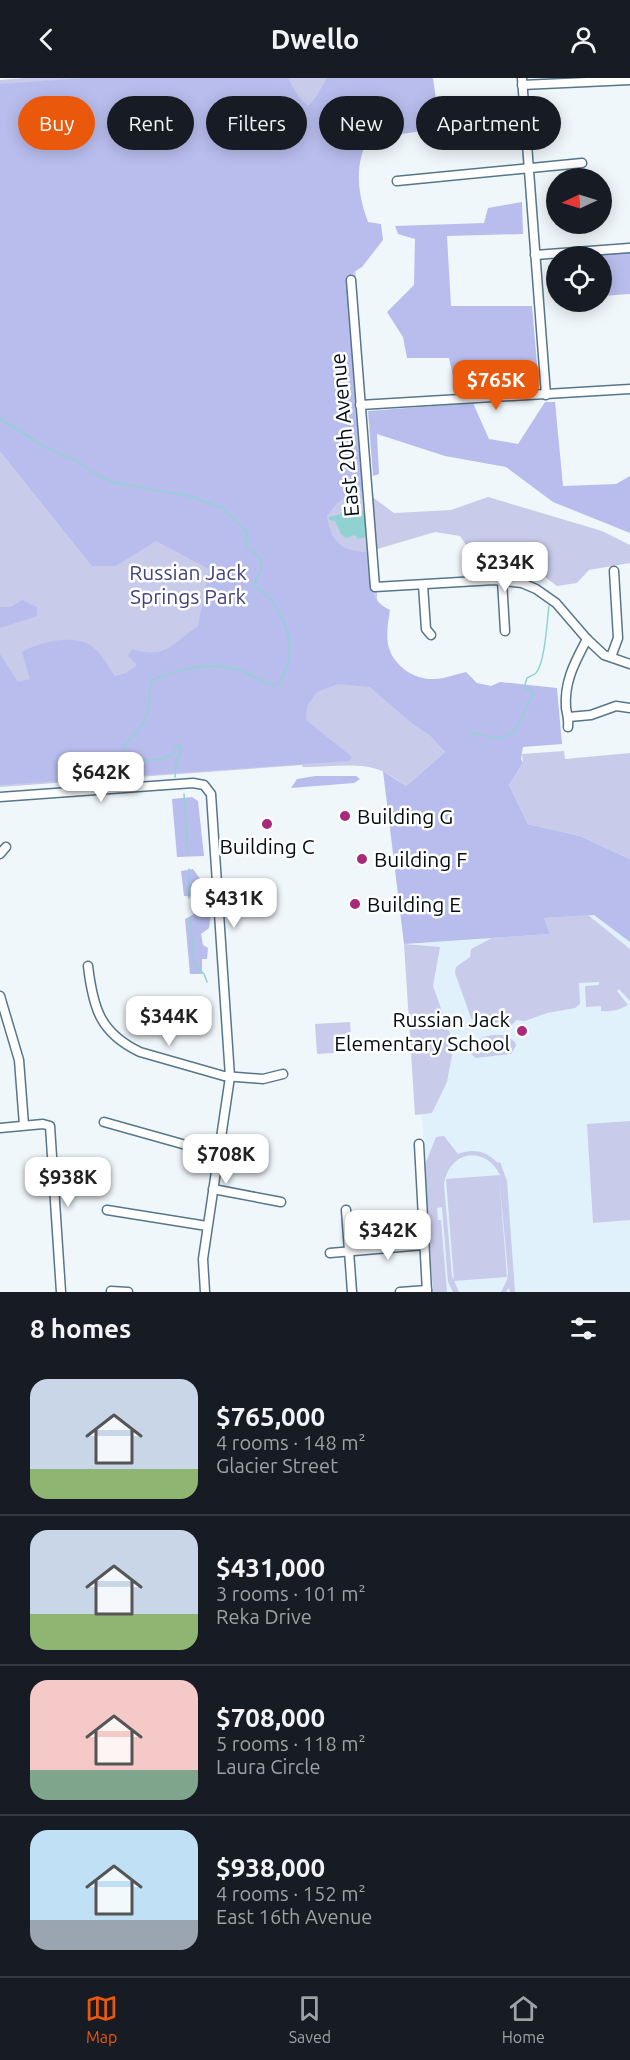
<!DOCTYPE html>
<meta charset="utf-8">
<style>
body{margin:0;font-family:Ubuntu,sans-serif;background:#20242c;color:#f1f3f6;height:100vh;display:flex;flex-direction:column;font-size:22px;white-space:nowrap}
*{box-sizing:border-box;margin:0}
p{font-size:20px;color:#9ea1a6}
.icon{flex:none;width:33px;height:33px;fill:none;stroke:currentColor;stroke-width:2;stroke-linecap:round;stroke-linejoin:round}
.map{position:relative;height:1214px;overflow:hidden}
.side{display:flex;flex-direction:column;background:#171b24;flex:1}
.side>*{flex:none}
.banner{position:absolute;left:18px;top:18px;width:594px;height:54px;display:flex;gap:12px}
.needle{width:39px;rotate:266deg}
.fabs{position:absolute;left:546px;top:90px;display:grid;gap:12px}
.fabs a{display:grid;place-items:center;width:66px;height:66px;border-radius:50%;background:#171b24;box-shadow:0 3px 15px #0003;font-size:30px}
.price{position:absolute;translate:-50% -51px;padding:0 14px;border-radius:12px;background:#fff;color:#222;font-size:20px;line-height:39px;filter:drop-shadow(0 2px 3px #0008)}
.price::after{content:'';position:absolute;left:50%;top:36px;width:18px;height:14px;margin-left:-9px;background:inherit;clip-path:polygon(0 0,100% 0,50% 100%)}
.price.current{background:#ea580c;color:#fff}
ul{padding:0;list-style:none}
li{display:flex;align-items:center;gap:18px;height:150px;padding:0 30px}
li+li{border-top:2px solid #363941}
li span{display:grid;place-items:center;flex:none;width:168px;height:120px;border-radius:18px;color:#555}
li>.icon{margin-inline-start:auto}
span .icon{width:72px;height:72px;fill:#fffc;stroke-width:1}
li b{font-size:26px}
h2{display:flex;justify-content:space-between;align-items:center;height:72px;padding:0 30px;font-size:26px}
.tag{padding:0 21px;border-radius:27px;background:#171b24;box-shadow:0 3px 15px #0003;font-size:21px;line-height:54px}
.tag.current{background:#ea580c;color:#fff}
header{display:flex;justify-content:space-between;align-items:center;height:78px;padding:0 30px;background:#171b24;font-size:27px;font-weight:700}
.tab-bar{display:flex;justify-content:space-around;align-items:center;height:84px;border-top:2px solid #363941;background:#171b24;font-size:16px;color:#9ea1a6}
.tab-bar a{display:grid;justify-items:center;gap:3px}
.tab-bar .current{color:#ea580c}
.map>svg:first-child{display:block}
.built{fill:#e0f1fc}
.green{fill:#c8cbea}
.forest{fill:#b9bded}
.water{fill:#90d2d0}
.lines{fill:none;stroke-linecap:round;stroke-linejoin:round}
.stream{stroke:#90d2d0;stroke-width:1.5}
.minor-casing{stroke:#56768a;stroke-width:11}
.minor{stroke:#fff;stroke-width:8}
.poi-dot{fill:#a92a79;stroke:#fff;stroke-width:2}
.labels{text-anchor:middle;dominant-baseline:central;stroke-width:5;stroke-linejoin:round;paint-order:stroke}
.street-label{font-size:21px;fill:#030d14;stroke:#fff}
.park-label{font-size:21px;fill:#43437f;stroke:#fff}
.poi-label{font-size:21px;fill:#030d14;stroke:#fff;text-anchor:start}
</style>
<header><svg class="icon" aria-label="back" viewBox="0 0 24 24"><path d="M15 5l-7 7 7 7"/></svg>Dwello<svg class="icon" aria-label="person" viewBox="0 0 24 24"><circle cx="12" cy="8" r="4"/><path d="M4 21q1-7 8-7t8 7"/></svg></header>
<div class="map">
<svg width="630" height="1214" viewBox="0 0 630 1214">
<rect width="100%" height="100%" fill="#f0f7fb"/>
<polygon class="built" points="594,837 630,864 630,1214 434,1214 423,1055 404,866 501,859 544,840"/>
<g class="green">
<path d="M 24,0 L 342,0 L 371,418 L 394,435 L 451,432 L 488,419 L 602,453 L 630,467 L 630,485 L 589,492 L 577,505 L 557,508 L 537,493 L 472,476 L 460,458 L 435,454 L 374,472 L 384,621 L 412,646 L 429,657 L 445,674 L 406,708 C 398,703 390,696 382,693 C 358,683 327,690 302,689 L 303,687 L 0,709 L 0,2 Z"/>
<polygon points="564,673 565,681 630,675 630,781 580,758 528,746 509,707 523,685 522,676"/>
<path d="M 588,837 L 630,871 L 630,923 L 619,911 L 617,913 L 628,927 C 619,932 612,934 601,933 L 601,928 L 586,929 L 585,908 L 599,907 L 599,904 L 579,905 L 580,926 L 575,930 L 547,935 L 525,943 L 516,942 L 512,947 L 477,946 L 471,940 L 455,895 L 456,889 L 470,879 L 471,871 L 492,860 L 550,856 L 544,840 Z"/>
<polygon points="404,866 440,869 433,908 454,967 447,1004 432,1035 415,1037"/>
<polygon points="350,944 352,974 317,976 315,946"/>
<path d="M 506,957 L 515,964 L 516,968 L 511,976 L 476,980 L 471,976 C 479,956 486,957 506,957 Z"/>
<polygon points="630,1043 630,1142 593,1145 587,1046"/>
<path d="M 444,1058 L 458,1076 C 474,1070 486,1073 498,1085 L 500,1084 L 507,1103 L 515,1214 L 510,1214 L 509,1210 L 506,1214 L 501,1214 L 507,1202 L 508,1195 L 499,1097 L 507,1199 L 454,1203 L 446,1101 L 500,1097 C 485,1066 448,1073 444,1107 L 452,1198 L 459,1214 L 453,1214 L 448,1204 L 442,1129 L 437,1130 L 438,1142 L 441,1142 L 447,1214 L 433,1214 L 424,1089 L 436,1059 Z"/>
</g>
<g class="forest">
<path d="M 85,0 L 288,0 L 298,18 L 308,28 L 316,19 L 327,0 L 433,0 L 439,43 C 428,57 388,57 370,57 C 354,85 357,114 368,144 L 381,146 L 383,162 L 362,189 L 349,197 L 364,413 C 345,417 338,422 327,438 C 331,464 341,473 366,474 C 369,496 366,521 390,532 C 388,544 385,561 390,573 C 397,590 416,602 434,601 C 445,601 456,596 466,594 L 477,605 L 491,608 L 500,604 L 557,610 L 562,666 L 523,669 L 521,681 L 523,685 L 509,707 L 528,746 L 580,758 L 630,781 L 630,864 L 594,837 L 544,840 L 550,856 L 404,866 L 383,693 L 406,708 L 445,674 L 429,657 L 412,646 L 370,609 L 338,606 L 317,614 L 307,628 L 306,642 L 352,679 L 349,683 L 0,707 L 0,576 L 18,604 L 30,601 L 22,574 C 39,564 78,554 95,571 C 103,578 108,589 115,598 L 126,595 L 137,587 L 128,578 L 132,571 C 166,582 173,565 198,548 L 209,491 L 156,463 L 116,488 L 92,488 L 0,373 L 0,6 Z"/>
<polygon points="522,124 523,156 447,158 451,228 532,228 539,309 457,317 449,280 407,280 403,259 387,234 414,207 415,161 398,156 395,148 484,145 488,130"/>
<polygon points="630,174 630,216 602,218 602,178 597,178 597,176"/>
<polygon points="545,324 555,324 563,408 616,406 630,398 630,455 553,424 506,389 445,378 377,356 379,396 373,398 368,333 473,325 489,361 518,366"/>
<polygon points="22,522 37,529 37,538 0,550 0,529 11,529"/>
<polygon points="315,698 356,698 360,701 354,705 291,710 297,701"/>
<polygon points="192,719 198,723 204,778 177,779 172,721"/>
<polygon points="193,791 201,802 198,805 198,815 196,819 184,818 181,793"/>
<polygon points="194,836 211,836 209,850 201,856 203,867 208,870 207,881 202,881 202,896 190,896 185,841"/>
</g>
<polygon class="water" points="353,433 366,433 365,459 358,461 355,457 346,460 341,456 335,443 329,442 329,439"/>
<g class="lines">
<g class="stream">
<path d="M 0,340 L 43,368 L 77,383 L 98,398 L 116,405 L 189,418 L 223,430 L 247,454 L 246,468 L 260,480 L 262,491 L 254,507 C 260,513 270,519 274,526 C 292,552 296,583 277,608 C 265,606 258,600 247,595 C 215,582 184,589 152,602 C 147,615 151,628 146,640 C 137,656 120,665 122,685 L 161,681 L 172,677 L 177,668 L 180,667 L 181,674 L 176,683 L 175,699"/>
<path d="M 470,655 C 480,655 490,661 499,660 C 522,657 522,631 533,617 L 531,612 L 524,610 L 527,600 C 529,599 535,596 536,595 C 545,585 547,543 549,528"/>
<polyline points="184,716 188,775"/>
<polyline points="189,791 189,820"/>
<polyline points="190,840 194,886 204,896 207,904"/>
</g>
<defs>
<g id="minor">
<polyline points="522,0 546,317"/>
<polyline points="522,7 630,2"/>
<polyline points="397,103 582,85"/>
<polyline points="535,177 629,170"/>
<polyline points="351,202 375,509 494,502 522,505 536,511 556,525 587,561 604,577 630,586"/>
<polyline points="360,327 630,311"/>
<polyline points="502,502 505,553"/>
<polyline points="423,507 426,551 431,557"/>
<polyline points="611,579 618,560 614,493"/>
<polyline points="569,639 591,637 616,628 630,630"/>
<path d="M 568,649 C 569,642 567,636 566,630 C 564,603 575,584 587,561"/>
<polyline points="0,719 193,705 204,707 211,716 230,999 203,1181 205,1214"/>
<polyline points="0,776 6,769"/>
<path d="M 88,888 C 93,930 100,955 140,974 L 224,998 L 263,1001 L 283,996"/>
<polyline points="0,918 19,982 24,1047"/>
<polyline points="104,1044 218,1076"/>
<polyline points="0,1050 43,1046 50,1048 61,1214"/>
<polyline points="419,1066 427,1214"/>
<polyline points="213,1111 281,1124"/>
<polyline points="107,1132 207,1148"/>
<polyline points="346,1132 352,1214"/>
<polyline points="330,1175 424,1167"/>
<polyline points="111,1213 128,1214"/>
<polyline points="400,1214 427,1212"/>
</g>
</defs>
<use href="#minor" class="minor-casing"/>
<use href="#minor" class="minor"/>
</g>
<g class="poi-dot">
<circle cx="345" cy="738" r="6"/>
<circle cx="267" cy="746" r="6"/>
<circle cx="362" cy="781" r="6"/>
<circle cx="355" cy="826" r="6"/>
<circle cx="522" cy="953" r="6"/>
</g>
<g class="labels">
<g class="street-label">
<text transform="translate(344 357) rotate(-95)">East 20th Avenue</text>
</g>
<g class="park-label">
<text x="188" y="494">Russian Jack<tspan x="188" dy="24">Springs Park</tspan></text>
</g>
<g class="poi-label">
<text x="357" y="738">Building G</text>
<text x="267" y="768" text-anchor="middle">Building C</text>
<text x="374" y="781">Building F</text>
<text x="367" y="826">Building E</text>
<text x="510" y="941" text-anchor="end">Russian Jack<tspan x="510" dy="24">Elementary School</tspan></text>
</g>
</g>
</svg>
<div class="fabs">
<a><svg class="needle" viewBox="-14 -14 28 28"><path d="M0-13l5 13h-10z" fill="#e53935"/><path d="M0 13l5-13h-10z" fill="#9ea1a6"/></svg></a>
<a><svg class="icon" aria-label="locate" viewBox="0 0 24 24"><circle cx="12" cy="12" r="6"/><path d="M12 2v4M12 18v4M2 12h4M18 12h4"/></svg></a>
</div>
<b class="price current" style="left:496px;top:333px">$765K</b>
<b class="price" style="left:505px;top:515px">$234K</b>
<b class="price" style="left:101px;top:725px">$642K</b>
<b class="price" style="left:234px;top:851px">$431K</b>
<b class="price" style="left:169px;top:969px">$344K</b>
<b class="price" style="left:226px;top:1107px">$708K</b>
<b class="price" style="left:68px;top:1130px">$938K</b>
<b class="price" style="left:388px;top:1183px">$342K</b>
<div class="banner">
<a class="tag current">Buy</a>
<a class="tag">Rent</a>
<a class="tag">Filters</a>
<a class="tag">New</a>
<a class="tag">Apartment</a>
</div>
</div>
<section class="side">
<h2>8 homes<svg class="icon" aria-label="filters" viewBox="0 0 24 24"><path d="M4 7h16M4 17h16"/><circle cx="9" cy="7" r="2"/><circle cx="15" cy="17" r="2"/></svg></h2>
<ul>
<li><span style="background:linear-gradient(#c9d6e8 75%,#8fb573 0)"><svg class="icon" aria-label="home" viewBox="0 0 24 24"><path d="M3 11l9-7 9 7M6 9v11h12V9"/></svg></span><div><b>$765,000</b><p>4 rooms · 148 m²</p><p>Glacier Street</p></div></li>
<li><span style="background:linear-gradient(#c9d6e8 70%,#8fb573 0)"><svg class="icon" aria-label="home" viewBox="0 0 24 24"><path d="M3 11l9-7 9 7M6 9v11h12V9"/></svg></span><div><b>$431,000</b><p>3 rooms · 101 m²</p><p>Reka Drive</p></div></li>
<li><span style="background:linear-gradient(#f6c9c9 75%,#7fa58c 0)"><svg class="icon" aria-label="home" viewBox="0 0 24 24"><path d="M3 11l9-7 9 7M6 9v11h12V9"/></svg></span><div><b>$708,000</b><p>5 rooms · 118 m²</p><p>Laura Circle</p></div></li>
<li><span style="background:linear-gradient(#bfe0f5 75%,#9aa5b1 0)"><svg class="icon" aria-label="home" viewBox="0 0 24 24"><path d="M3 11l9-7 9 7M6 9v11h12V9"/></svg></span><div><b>$938,000</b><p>4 rooms · 152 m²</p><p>East 16th Avenue</p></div></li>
</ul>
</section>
<nav class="tab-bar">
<a class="current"><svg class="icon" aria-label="map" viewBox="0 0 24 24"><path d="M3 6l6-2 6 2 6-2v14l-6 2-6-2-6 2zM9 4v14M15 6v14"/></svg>Map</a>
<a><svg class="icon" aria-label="saved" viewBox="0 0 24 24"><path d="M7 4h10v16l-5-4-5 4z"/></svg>Saved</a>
<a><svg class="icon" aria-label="home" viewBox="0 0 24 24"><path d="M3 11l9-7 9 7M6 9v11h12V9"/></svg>Home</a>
</nav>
